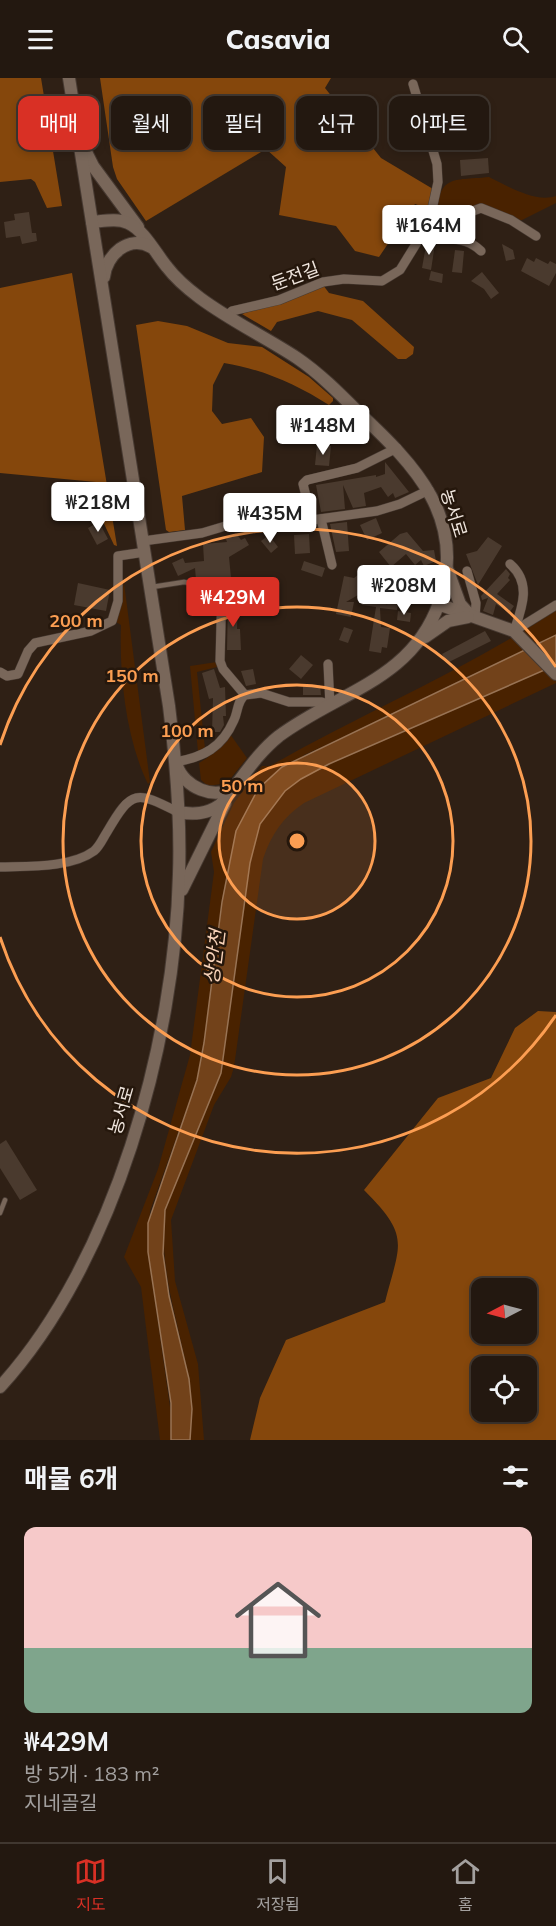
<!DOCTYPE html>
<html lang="ko">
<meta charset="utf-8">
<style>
body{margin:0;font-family:Mulish,"Noto Sans KR",sans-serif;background:#2f251e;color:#f1f3f6;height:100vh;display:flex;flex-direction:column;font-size:22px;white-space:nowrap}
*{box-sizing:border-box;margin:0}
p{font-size:20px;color:#a3a09f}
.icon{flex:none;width:33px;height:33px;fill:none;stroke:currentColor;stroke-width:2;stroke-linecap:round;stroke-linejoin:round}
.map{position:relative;height:1362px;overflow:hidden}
.details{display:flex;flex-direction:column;background:#231810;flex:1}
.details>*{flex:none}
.banner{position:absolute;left:18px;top:18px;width:520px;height:54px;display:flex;gap:12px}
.needle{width:39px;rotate:264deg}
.fabs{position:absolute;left:471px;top:1200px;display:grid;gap:12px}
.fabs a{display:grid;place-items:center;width:66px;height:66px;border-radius:12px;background:#231810;box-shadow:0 3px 9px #0003,0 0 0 2px #403730;font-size:30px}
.price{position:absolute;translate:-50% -51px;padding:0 14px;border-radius:6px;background:#fff;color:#222;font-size:20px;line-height:39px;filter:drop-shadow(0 2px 3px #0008)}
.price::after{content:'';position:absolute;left:50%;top:36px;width:18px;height:14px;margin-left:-9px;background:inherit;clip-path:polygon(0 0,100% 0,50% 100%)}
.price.on{background:#d93025;color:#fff}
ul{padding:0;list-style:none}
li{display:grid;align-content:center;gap:12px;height:318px;padding:0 24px}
li span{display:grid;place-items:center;height:186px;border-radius:12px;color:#555}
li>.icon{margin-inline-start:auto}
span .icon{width:108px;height:108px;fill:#fffc;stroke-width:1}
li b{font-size:26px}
h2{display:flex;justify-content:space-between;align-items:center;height:72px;padding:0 24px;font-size:26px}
.tag{padding:0 21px;border-radius:12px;background:#231810;box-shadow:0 3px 9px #0003,0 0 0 2px #403730;font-size:21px;line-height:54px}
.tag.on{background:#d93025;color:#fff}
header{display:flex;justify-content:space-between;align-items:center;height:78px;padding:0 24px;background:#231810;font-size:27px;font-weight:800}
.tabs{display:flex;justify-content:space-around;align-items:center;height:84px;border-top:2px solid #403730;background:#231810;font-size:16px;color:#a3a09f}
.tabs a{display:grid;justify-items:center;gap:3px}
.tabs .on{color:#d93025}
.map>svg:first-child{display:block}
.green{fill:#492200}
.forest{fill:#85470c;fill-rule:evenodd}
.water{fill:#72421a;stroke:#987354;stroke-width:1.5}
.building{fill:#4a3a2e}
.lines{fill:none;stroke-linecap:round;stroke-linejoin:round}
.service-casing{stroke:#473a32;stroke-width:6}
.minor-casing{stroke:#473a32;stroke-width:10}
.tertiary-casing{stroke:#473a32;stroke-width:14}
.service{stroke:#79675a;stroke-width:4.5}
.minor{stroke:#79675a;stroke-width:9}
.tertiary{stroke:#79675a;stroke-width:12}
.ring{fill:none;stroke:#fc9e52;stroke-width:3}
.labels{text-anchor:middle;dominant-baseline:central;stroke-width:5;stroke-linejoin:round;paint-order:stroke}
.street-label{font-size:18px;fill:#efe5dd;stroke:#25170c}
.water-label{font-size:20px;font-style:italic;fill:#f8d3b9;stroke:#25170c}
.centre{fill:#fc9e52;stroke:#25170c;stroke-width:3}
.ring-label{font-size:18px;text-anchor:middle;font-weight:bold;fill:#fc9e52;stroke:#25170c;stroke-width:5;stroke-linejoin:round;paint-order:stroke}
</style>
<header><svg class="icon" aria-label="menu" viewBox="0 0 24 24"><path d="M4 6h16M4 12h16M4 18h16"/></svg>Casavia<svg class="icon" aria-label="search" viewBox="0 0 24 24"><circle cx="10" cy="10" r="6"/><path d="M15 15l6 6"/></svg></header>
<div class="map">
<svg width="556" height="1362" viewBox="0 0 556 1362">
<rect width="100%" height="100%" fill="#2f2015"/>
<g class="green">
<path d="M 489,99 C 508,108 535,125 556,118 L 556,125 L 520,143 L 499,133 L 460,135 L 435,142 L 433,139 C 443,96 449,103 489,99 Z"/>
<path d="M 124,505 L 150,704 L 148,706 C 126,662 119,596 121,547 L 116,544 Z"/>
<path d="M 556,532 L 556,557 L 548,562 L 422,624 L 304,677 L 236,753 L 222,824 L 204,965 L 197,1002 L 150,1133 L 148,1174 L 173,1350 L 171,1362 L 160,1362 L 141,1209 L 124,1179 L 158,1091 L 190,977 L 214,794 L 211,774 L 234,725 L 262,688 L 270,688 C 364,634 465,593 556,532 Z"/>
<polygon points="217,584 217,589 197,594 205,671 198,674 190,588"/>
<path d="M 556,587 L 556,605 L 304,725 C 283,739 271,757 263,781 L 234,989 L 231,999 L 214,1027 L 171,1142 L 175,1203 L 198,1286 L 204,1362 L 190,1362 C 191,1342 193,1322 189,1302 C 179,1244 158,1192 165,1132 L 221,995 L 250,785 L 260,746 L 285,713 L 301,701 L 329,686 Z"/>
<polygon points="230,656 247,680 227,705 208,708 201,702 199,685 207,680"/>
</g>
<g class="forest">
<polygon points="0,0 41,0 62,128 47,130 35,104 31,101 0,104"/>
<polygon points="100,0 331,0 325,10 381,80 433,111 429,131 415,126 379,179 355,173 336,148 279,137 286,89 266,71 146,143 117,101 113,89"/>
<polygon points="72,195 117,468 114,467 98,433 96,404 0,395 0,210"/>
<polygon points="323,207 329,215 363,223 414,269 413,276 406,281 398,281 352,242 318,233 277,244 271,253 242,236"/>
<path d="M 158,243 L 187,248 L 228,265 L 262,269 L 309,299 L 333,320 L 333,323 L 329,327 C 296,306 262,291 224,285 L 213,307 L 212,333 L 222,346 L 251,340 L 264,359 L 262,394 L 182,418 L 185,452 L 169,454 L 166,452 L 136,247 Z"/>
<path d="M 538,933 L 556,934 L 556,1362 L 250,1362 L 260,1320 L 286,1262 L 385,1224 C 400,1165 411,1159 364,1112 L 438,1020 L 491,1000 L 515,950 ZM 482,1210 L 526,1210 L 526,1256 L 482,1256 ZM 482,1288 L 526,1288 L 526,1334 L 482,1334 Z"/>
</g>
<polygon class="water" points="556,557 556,587 329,686 301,701 285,713 260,746 250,785 221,995 165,1132 163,1176 169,1218 189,1301 192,1331 190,1362 171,1362 171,1325 148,1174 148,1145 197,1002 204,965 222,824 236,753 258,711 282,689"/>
<g class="building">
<polygon points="488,80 489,95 461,98 460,82"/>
<polygon points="29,134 32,155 36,155 37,163 22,166 20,158 6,160 4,144 15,142 14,136"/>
<polygon points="427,162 435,166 431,192 422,190"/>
<polygon points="502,166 513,172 515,181 506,183"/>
<polygon points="455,172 464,173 462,195 452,194"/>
<polygon points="527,180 534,184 536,180 548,186 550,183 556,186 556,195 549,208 521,193"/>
<polygon points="431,193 443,196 442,205 429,202"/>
<polygon points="482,194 499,215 491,221 484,211 471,203"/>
<polygon points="335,331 365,356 359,363 354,359 351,362 327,341"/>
<polygon points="317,367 331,368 329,388 315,387"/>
<polygon points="385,384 409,414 395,420 393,415 388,419 381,409 364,415 366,428 353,430 343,407 345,431 321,434 316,407 376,397 376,399 385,396"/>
<polygon points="376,440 382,455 367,462 360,447"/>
<polygon points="99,444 108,461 97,467 88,450"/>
<polygon points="347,444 349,473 336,474 330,446"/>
<polygon points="407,454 423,473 434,472 436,483 424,488 421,482 415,487 406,476 391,489 379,474 400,456"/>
<polygon points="236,455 241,462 245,460 249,467 229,479 231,500 196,502 195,490 178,498 172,485 183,480 185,485 204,483 203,466 227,464 226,461"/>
<polygon points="309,456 310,475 295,476 294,457"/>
<polygon points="269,457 278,469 271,475 261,463"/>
<polygon points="488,459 502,468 478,507 466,476 477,473"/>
<polygon points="304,483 325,490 322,499 301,492"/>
<polygon points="506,491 510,496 508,500 510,502 497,516 514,528 509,535 496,526 493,537 483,533 488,520 482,522 481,518"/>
<polygon points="363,493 358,517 346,524 354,524 351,539 336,536 344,498 354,500"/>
<polygon points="78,505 110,512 106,533 74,527"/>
<polygon points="390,509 400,510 397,532 380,530 381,549 390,550 387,570 382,569 381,575 369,573 376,529 362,527 362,523 384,522 387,527"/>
<rect x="202" y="512" width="13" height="7"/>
<polygon points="228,524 238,524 237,551 240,551 241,572 227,572"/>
<polygon points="398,533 411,535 410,544 397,542"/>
<polygon points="344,549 353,552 348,565 339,562"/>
<polygon points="485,553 491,563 447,585 442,576"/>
<polygon points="301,577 313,587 301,601 289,591"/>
<polygon points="214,591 220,610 225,609 226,638 223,638 224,647 220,654 212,654 213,620 209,621 202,595"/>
<polygon points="253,591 256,606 246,608 241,593"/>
<polygon points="320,607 321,617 303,617 303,608"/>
<polygon points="6,1062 37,1112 20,1122 0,1090 0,1066"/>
</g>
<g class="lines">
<defs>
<g id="service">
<polyline points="152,509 184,504 200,507 235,508"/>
<polyline points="0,1135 5,1122"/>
</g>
<g id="minor">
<polyline points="429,145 452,141 481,130 511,142 536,158"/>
<path d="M 425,154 C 444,164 464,156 481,173"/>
<polyline points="227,238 232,233 279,222 323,204 344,201 382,203 400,192 429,145 438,104 437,86 413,6"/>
<polyline points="321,441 332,487"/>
<polyline points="312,442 303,406 307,402 357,390 397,370"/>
<polyline points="143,463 202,455 259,438 312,442 377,433 400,426 429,412"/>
<path d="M 510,486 C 532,505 522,530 514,553"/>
<polyline points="467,493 476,525 475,540"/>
<polyline points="222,508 220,583 223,591 245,617"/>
<polyline points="514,553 556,527"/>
<polyline points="0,594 7,598 18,596 28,573 35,565 91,553 112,543 118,523 118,478 145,474"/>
<path d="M 176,684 C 203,679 222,670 234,642 C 238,634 237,623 245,617 L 261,615 L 289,624 L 322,624 L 330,628 L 328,586"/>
<path d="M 0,789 C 28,788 71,790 94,773 C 100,768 103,760 107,754 C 132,711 136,713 178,734"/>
</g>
<g id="tertiary">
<polyline points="85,72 93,88 138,149"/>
<path d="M 92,144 C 104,143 117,140 128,145 C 144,152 156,176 167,189 C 176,201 188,211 200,220 C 231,243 265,259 297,280 C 319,295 339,315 358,334 C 415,387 468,441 439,525 C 412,602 338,614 279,658 C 255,677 240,704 220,727 C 207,736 194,737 178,734"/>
<path d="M 104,199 C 106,177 129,156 151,169"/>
<polyline points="448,493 460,526 469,536"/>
<polyline points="438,526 514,553 556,596"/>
<polyline points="425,559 448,543 468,539"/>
<path d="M 177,688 C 184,709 215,723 233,709"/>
<polyline points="182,812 225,725"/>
<path d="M 0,1309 C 115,1183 175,963 179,796 C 181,740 176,684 169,628 L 69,0"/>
</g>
</defs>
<use href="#service" class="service-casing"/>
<use href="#minor" class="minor-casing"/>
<use href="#tertiary" class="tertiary-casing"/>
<use href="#service" class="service"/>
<use href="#minor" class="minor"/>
<use href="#tertiary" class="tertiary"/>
</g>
<circle cx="297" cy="763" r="78" fill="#fc9e52" fill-opacity=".12"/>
<g class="ring">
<circle cx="297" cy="763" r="78"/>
<circle cx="297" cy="763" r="156"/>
<circle cx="297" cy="763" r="234"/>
<path d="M556 937A312 312 0 0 1 0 859M0 667A312 312 0 0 1 556 589"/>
</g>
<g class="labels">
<g class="street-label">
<text transform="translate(295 198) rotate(-20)">둔전길</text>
<text transform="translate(454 435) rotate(73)">농서로</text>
<text transform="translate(121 1032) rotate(-74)">농서로</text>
</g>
<g class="water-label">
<text transform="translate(214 879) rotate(-83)">상안천</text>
</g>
</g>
<circle cx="297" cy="763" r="9" class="centre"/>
<g class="ring-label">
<text x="76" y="549">200 m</text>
<text x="132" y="604">150 m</text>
<text x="187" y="659">100 m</text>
<text x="242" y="714">50 m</text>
</g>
</svg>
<div class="fabs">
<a><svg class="needle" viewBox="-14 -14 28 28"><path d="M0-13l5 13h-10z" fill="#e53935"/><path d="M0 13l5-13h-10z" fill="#a3a09f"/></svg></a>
<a><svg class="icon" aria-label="locate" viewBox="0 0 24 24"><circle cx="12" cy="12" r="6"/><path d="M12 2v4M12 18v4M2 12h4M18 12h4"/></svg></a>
</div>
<b class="price" style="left:429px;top:178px">₩164M</b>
<b class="price" style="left:323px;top:378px">₩148M</b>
<b class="price" style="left:98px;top:455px">₩218M</b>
<b class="price" style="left:270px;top:466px">₩435M</b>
<b class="price" style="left:404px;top:538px">₩208M</b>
<b class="price on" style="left:233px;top:550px">₩429M</b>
<div class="banner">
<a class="tag on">매매</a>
<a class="tag">월세</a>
<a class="tag">필터</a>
<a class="tag">신규</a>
<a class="tag">아파트</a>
</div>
</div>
<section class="details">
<h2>매물 6개<svg class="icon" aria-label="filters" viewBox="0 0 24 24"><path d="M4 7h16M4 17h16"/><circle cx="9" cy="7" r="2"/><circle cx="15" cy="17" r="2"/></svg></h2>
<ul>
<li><span style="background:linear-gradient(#f6c9c9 65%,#7fa58c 0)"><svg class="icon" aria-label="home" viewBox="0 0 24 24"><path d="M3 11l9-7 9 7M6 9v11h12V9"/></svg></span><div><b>₩429M</b><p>방 5개 · 183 m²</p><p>지네골길</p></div></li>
</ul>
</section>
<nav class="tabs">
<a class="on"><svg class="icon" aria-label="map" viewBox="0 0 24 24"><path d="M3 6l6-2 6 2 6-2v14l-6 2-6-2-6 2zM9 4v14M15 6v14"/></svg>지도</a>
<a><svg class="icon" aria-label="saved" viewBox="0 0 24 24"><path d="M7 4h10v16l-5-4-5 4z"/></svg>저장됨</a>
<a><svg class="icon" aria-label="home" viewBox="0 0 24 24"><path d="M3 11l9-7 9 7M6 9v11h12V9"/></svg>홈</a>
</nav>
